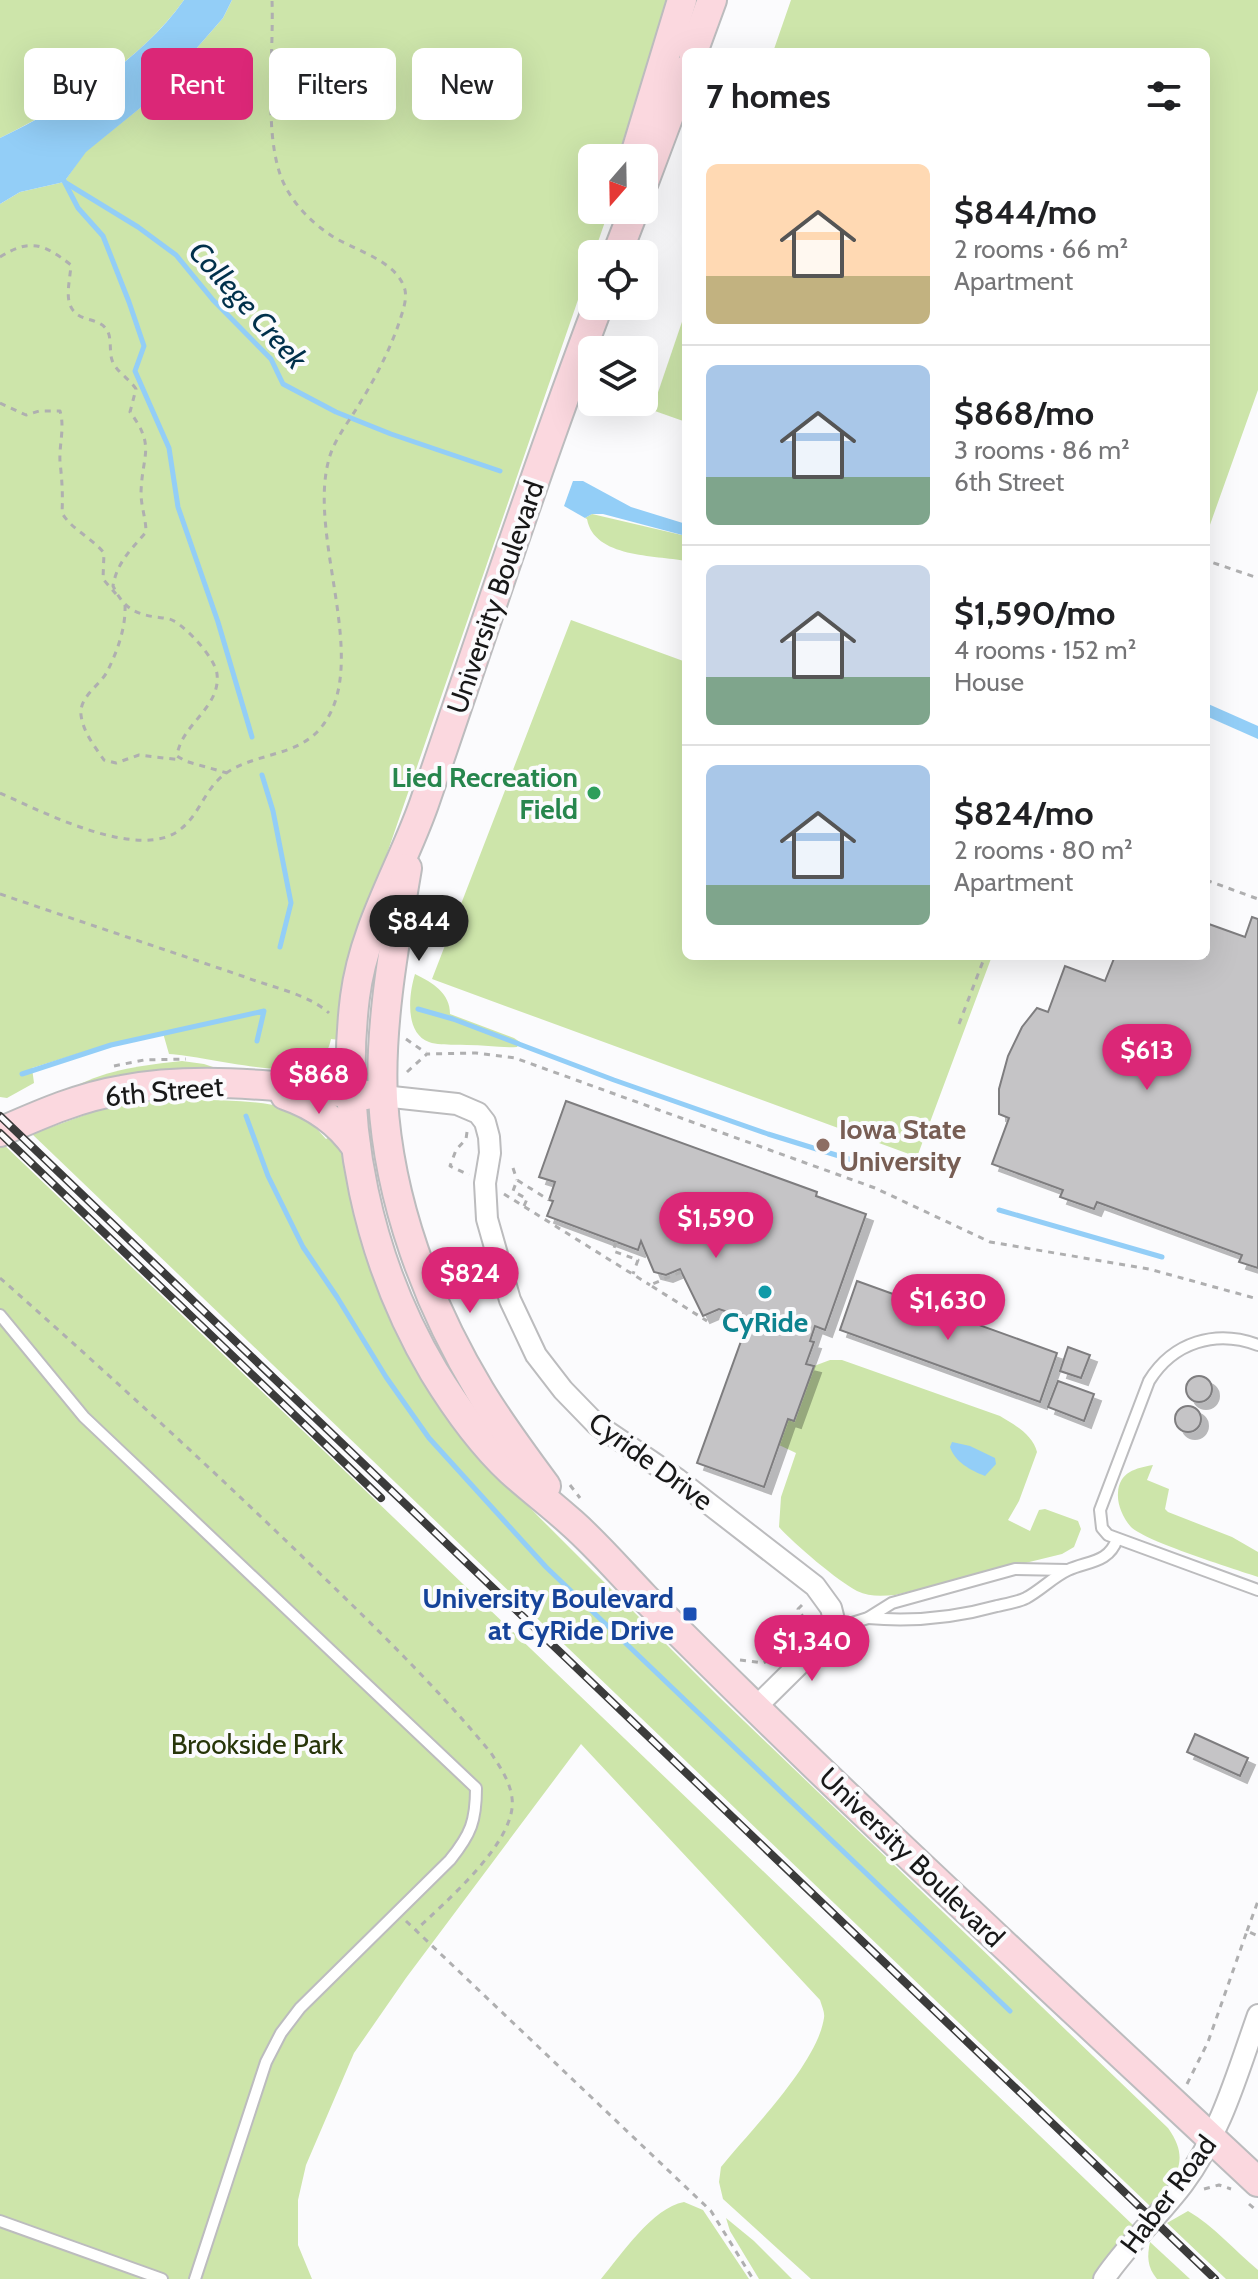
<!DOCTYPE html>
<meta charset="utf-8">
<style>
body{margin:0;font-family:Cabin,sans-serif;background:#f6f6f6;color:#202124;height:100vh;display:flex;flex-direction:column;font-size:30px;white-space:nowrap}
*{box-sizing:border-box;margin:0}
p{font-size:26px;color:#757577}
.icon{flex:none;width:44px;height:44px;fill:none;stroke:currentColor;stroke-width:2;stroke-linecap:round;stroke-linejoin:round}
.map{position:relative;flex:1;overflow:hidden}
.sheet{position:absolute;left:682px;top:48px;width:528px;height:912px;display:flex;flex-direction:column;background:#fff;border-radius:12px;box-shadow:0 8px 32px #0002}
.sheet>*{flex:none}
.banner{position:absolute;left:24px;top:48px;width:538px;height:72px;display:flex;gap:16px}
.needle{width:52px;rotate:200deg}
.buttons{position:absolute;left:578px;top:144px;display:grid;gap:16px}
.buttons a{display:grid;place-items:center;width:80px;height:80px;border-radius:12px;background:#fff;box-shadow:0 8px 32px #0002;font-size:40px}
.price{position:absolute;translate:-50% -68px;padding:0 18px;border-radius:28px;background:#db2777;color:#fff;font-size:26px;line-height:52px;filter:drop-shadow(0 2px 4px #0008)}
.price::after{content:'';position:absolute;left:50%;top:48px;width:24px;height:18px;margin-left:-12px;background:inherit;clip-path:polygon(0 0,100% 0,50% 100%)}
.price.on{background:#222;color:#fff}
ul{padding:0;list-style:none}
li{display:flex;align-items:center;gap:24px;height:200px;padding:0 24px}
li+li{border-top:2px solid #e0e0e0}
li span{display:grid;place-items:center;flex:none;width:224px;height:160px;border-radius:12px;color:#555}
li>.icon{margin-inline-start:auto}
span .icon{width:96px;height:96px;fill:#fffc;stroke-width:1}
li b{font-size:34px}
h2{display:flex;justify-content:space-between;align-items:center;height:96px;padding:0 24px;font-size:34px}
.pill{padding:0 28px;border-radius:12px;background:#fff;box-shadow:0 8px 32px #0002;font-size:28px;line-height:72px}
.pill.on{background:#db2777;color:#fff}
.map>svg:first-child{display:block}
.green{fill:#cde5aa}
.water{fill:#93cef7}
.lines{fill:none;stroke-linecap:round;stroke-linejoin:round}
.stream{stroke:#93cef7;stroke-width:5}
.building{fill:#c5c4c6;stroke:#7e7d7f;stroke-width:2;filter:url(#shadow)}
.service-casing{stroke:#bcbcbe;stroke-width:14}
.minor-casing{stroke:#bcbcbe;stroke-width:24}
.secondary-casing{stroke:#bcbcbe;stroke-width:32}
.path{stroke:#afafb0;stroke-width:3;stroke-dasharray:6 6;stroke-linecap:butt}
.service{stroke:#fff;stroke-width:10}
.minor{stroke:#fff;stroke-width:20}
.secondary{stroke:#fbd8df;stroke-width:28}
.rail-casing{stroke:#3b3b3b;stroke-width:8}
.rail{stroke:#fbfbfd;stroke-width:5;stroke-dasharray:15;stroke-linecap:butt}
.leisure-dot{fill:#2e9e5b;stroke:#fbfbfd;stroke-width:3}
.education-dot{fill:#8d6e63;stroke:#fbfbfd;stroke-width:3}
.culture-dot{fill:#0f9aa8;stroke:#fbfbfd;stroke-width:3}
.transit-dot{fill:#1a4fb4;stroke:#fbfbfd;stroke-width:3}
.labels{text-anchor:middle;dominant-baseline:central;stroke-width:8;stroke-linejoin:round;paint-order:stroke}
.street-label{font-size:28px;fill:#181818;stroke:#fbfbfd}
.leisure-label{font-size:28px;font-weight:bold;fill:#27864d;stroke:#fbfbfd;text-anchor:end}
.education-label{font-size:28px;font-weight:bold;fill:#785e54;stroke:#fbfbfd;text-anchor:start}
.culture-label{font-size:28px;font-weight:bold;fill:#0d838f;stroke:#fbfbfd}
.transit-label{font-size:28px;font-weight:bold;fill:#164399;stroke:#fbfbfd;text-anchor:end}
.park-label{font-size:28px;fill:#273509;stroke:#fbfbfd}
.water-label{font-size:30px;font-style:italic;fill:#00304b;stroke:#fbfbfd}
</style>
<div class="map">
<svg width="1258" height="2279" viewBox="0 0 1258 2279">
<defs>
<filter id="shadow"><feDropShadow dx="7" dy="7" stdDeviation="0" flood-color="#0004"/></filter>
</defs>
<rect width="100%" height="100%" fill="#fbfbfd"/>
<g class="green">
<path d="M 0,0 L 184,0 C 141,61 67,105 0,138 Z"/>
<path d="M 232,0 L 673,0 L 625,158 L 592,158 L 592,210 L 609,210 L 361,929 L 340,1040 L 331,1039 C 329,1049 324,1059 314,1064 C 286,1079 205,1056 169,1054 L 163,1033 L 109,1044 L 32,1068 L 34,1083 L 7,1098 L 0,1097 L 0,204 L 20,192 L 64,182 L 85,152 L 155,96 L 223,18 Z"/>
<polygon points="791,0 1258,0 1258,390 1206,536 1206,52 773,52"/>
<polygon points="686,310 686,422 652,410"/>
<path d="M 592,514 L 686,536 L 686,561 C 655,555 594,558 587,519 L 585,518 Z"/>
<polygon points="571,620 686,662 686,956 992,956 917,1157 432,979"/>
<path d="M 415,974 C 433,983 450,993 450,1014 L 514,1038 L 520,1042 L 517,1047 C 500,1048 484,1045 467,1045 C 455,1044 440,1046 429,1042 C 404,1033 409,993 415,974 Z"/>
<path d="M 182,1061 L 204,1064 L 222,1070 L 75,1090 L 74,1087 C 108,1069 145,1065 182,1061 Z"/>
<path d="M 175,1100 C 222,1100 279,1098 322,1121 L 316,1128 L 326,1139 L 333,1135 L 461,1434 L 536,1514 L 718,1696 L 1168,2128 C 1193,2163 1173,2180 1151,2207 L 32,1134 L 96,1111 L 131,1102 Z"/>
<path d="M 0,1141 L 1134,2226 L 1093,2279 L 811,2279 L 723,2199 L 719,2182 L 721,2167 C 751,2130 817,2064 824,2018 C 825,2012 822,2007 820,2000 L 581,1744 L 406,1978 L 354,2053 L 306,2165 L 298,2200 L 298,2245 L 312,2279 L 0,2279 Z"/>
<path d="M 830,1360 L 842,1360 L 1000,1416 C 1015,1425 1033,1435 1037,1452 L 1019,1501 L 1008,1520 L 1030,1531 L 1039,1510 L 1045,1509 L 1078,1521 L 1081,1529 L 1074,1547 L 1062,1554 L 895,1595 C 882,1596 869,1597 857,1591 C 838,1581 794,1544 779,1527 L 781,1497 L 796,1453 L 779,1445 L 788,1419 L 795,1421 L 814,1366 Z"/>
<path d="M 1153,1465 L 1147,1480 L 1169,1489 L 1165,1509 L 1168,1512 L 1232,1537 L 1258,1552 L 1258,1577 C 1232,1568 1147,1542 1131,1527 C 1123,1518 1117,1504 1118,1493 C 1119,1472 1136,1468 1153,1465 Z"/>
<path d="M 684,2202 L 703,2210 L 749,2279 L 601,2279 C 622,2254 652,2208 684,2202 Z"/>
<path d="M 1188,2211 C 1214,2226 1234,2250 1258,2270 L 1258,2279 L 1226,2279 L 1167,2223 Z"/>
<polygon points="726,2218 754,2241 792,2279 759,2279 730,2231"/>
<path d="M 1150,2242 L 1190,2279 L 1157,2279 C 1147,2267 1147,2256 1150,2242 Z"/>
</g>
<g class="water">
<path d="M 184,0 L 232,0 L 223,18 L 155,96 L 86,152 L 64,182 L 20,192 L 0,204 L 0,138 C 68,105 140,62 184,0 Z"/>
<polygon points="573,481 583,481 631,507 686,524 686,536 603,514 592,514 585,518 564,506"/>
<polygon points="1206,703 1258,726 1258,739 1206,716"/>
<path d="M 952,1442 L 970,1446 L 995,1458 L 996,1464 L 985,1476 C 970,1470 955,1462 950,1447 Z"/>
</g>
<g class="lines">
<g class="stream">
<polyline points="62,177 78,208 103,236 129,302 144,346 135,371 169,448 178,507 218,622 252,737"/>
<polyline points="66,183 138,227 176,255 213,300 271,359 283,384 336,412 391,434 500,471"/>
<polyline points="262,775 273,811 291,903 280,947"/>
<polyline points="418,1009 453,1019 614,1080 768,1134 878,1168"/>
<polyline points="22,1074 111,1045 264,1011 257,1041"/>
<polyline points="246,1116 268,1176 303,1247 337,1297 386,1377 429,1438 546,1567 1010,2011"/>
<polyline points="999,1210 1162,1257"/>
</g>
</g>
<g class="building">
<polygon points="1252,917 1258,919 1258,1268 1239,1262 1242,1255 1097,1202 1094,1209 1060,1197 1063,1190 992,1164 1009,1118 999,1114 999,1089 1008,1056 1022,1027 1037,1008 1048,1012 1065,966 1105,981 1115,956 1206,956 1206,923 1245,937"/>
<polygon points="566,1101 817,1192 816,1196 866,1214 825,1330 815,1326 810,1341 814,1342 806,1364 814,1366 794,1421 788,1419 764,1487 697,1463 749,1319 719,1309 703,1316 680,1269 666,1275 654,1272 641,1241 638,1250 547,1216 553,1201 549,1200 555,1182 539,1177"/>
<polygon points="857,1281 1057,1353 1040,1402 840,1330"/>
<polygon points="1068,1347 1090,1355 1081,1378 1060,1371"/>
<circle cx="1199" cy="1389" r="13"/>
<polygon points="1058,1381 1094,1394 1084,1421 1048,1407"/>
<circle cx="1188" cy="1419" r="13"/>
<polygon points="1195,1734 1248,1758 1240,1776 1187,1752"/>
</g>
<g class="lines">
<defs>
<g id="service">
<path d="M 0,1315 L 84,1417 L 476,1788 C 476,1821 471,1834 450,1860 L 300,2008 L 281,2033 L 266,2062 L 195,2279"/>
<path d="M 1258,1345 C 1216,1329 1173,1342 1149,1381 L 1100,1510 L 1102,1528 L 1108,1535 L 1258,1590"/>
<path d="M 868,1618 C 912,1622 954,1618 997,1606 C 1006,1604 1018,1602 1026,1598 C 1041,1590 1053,1577 1068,1570 C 1088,1561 1109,1563 1117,1539"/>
<polyline points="836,1628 868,1618 892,1603 1015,1569 1067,1570"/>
<polyline points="0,2221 162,2279"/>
</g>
<g id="minor">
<polyline points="383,1096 457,1104 478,1113 485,1122 489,1137 490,1153 485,1183 487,1219 510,1300 536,1355 563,1390 596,1424 677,1479 815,1586 831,1608 836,1628 756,1707"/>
<path d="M 1104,2279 C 1127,2245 1158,2217 1183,2184 C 1221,2133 1237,2074 1258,2015"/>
</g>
<g id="secondary">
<polyline points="693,52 712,0"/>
<polyline points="634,158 682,0"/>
<polyline points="644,182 686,70"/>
<polyline points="617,254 634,210"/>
<path d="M 598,306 C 536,470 481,638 424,804 C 401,869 364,927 355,997 C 339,1126 368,1261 434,1372 C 456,1408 480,1442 511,1471 C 531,1489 552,1505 572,1523 C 598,1546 620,1572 644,1597 C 843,1798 1052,1989 1258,2182"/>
<path d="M 407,868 C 395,940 379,1026 383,1099 C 389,1201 427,1303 480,1391 C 500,1424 523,1455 546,1486"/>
<path d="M 285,1095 C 314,1105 338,1121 356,1147"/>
<path d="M 0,1132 C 39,1115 79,1097 122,1090 C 201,1075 287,1087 367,1095"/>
</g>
</defs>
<use href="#service" class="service-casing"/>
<use href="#minor" class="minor-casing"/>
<use href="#secondary" class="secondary-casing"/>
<g class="path">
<path d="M 0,257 C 30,238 44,244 71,265 C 69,290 60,313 91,320 C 97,322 103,324 107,330 C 112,338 109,351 112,360 C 116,372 129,378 136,389 L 130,412 C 156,447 142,454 141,493 C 141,506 146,519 146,532 C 131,550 117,562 113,586 C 123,607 134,614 156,617 C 162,618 169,618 174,621 C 188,629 215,658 217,674 C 221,708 181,724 177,756 L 185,761 L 227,773"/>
<path d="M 0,403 L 26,415 L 39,411 L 60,411 C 65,428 59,444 60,462 C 62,480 63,495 62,513 C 72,530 91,537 104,553 L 103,579 L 116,594"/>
<polyline points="1206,567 1208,561 1258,578"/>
<path d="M 125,605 C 126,628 117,652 107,672 C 99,686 79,697 81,715 C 83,732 95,747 104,760 L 116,763 L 139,755 L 181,760"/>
<path d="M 0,793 C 41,811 142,864 182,828 C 197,816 204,794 218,780 C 247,751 298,760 323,725 C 371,661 307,537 329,459 C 334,440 348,423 358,406 C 375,379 390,350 400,320 C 403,310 407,300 405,290 C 397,259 351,250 329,234 C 308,220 288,198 280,174 C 264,127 274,52 272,0"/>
<polyline points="1206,880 1258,899"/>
<path d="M 0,894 C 82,922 163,949 245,977 C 271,987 308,994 329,1013"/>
<polyline points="959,1024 985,956"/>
<polyline points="406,1039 426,1053"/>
<polyline points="114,1066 144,1060 186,1059"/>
<polyline points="407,1072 427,1054 476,1053 515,1058 875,1188 990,1242 1149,1269 1258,1299"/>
<polyline points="467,1132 466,1139 456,1150 450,1166 469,1175"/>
<polyline points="513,1168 517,1180"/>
<polyline points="504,1194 650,1285"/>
<polyline points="524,1206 527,1199 513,1191 517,1180 549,1200"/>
<polyline points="616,1242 613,1251 638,1260 633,1274"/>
<polyline points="681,1272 650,1285 707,1321"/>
<path d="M 0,1278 C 105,1371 209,1466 310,1564 C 372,1624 436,1686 491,1753 C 500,1767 510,1781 512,1798 C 518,1841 444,1903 415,1931"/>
<polyline points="570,1485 580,1498"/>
<polyline points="802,1605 798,1609 805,1620 804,1631"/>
<polyline points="740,1660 763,1663 779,1656"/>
<polyline points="406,1921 711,2211 753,2279"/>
<polyline points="1247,1931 1258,1901"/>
<polyline points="1187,2084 1208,2042 1247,1931 1258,1936"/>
<polyline points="1204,2189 1219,2185 1231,2189"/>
<polyline points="1249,2204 1258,2212"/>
</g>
<use href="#service" class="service"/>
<use href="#minor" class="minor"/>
<use href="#secondary" class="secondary"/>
<defs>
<g id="rail">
<polyline points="0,1116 1215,2279"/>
<polyline points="0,1133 381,1498"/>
</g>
</defs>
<use href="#rail" class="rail-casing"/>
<use href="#rail" class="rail"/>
</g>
<circle class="leisure-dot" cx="594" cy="793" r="8"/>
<circle class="education-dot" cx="823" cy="1145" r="8"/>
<circle class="culture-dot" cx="765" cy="1292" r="8"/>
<rect class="transit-dot" x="682" y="1606" width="16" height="16" rx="4"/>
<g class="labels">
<g class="street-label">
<text transform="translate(495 597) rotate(-71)">University Boulevard</text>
<text transform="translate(164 1091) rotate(-5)">6th Street</text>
<text transform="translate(651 1461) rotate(36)">Cyride Drive</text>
<text transform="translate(912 1857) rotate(44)">University Boulevard</text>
<text transform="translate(1168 2194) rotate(-53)">Haber Road</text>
</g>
<g class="leisure-label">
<text x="578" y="777">Lied Recreation<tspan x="578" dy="32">Field</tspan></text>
</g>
<g class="education-label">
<text x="839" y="1129">Iowa State<tspan x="839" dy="32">University</tspan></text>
</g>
<g class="culture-label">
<text x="765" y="1322">CyRide</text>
</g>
<g class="transit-label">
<text x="674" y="1598">University Boulevard<tspan x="674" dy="32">at CyRide Drive</tspan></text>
</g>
<g class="park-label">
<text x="257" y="1744">Brookside Park</text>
</g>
<g class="water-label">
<text transform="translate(248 305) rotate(48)">College Creek</text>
</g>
</g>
</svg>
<div class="buttons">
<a><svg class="needle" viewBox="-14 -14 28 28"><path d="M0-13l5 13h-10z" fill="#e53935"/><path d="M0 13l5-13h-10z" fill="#757577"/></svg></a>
<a><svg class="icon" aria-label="locate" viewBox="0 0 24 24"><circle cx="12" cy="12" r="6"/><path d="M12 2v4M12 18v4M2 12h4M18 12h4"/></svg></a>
<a><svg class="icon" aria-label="layers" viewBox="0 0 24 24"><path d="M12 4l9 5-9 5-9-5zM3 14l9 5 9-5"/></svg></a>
</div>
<b class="price on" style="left:419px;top:963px">$844</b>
<b class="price" style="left:1147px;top:1092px">$613</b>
<b class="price" style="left:319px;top:1116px">$868</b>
<b class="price" style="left:716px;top:1260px">$1,590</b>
<b class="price" style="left:470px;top:1315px">$824</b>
<b class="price" style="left:948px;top:1342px">$1,630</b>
<b class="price" style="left:812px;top:1683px">$1,340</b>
<div class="banner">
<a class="pill">Buy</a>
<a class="pill on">Rent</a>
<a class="pill">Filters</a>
<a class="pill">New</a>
</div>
<section class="sheet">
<h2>7 homes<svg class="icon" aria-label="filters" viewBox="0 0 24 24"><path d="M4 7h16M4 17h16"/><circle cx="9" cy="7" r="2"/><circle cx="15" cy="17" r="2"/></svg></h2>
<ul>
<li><span style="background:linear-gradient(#ffd9b3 70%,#c2b280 0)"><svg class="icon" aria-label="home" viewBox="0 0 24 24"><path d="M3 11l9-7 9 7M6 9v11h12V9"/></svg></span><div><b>$844/mo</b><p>2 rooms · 66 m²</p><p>Apartment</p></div></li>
<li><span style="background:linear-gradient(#a9c7e8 70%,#7fa58c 0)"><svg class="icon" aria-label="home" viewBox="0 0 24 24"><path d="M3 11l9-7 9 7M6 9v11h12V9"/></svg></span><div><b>$868/mo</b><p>3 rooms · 86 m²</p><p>6th Street</p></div></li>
<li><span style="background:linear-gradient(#c9d6e8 70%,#7fa58c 0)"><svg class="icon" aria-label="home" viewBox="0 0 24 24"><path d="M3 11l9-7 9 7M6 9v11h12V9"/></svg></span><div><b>$1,590/mo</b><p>4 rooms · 152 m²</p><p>House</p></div></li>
<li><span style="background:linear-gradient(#a9c7e8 75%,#7fa58c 0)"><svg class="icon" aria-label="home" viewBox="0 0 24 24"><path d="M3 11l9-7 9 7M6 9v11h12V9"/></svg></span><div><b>$824/mo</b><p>2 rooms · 80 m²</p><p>Apartment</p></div></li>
</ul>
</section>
</div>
